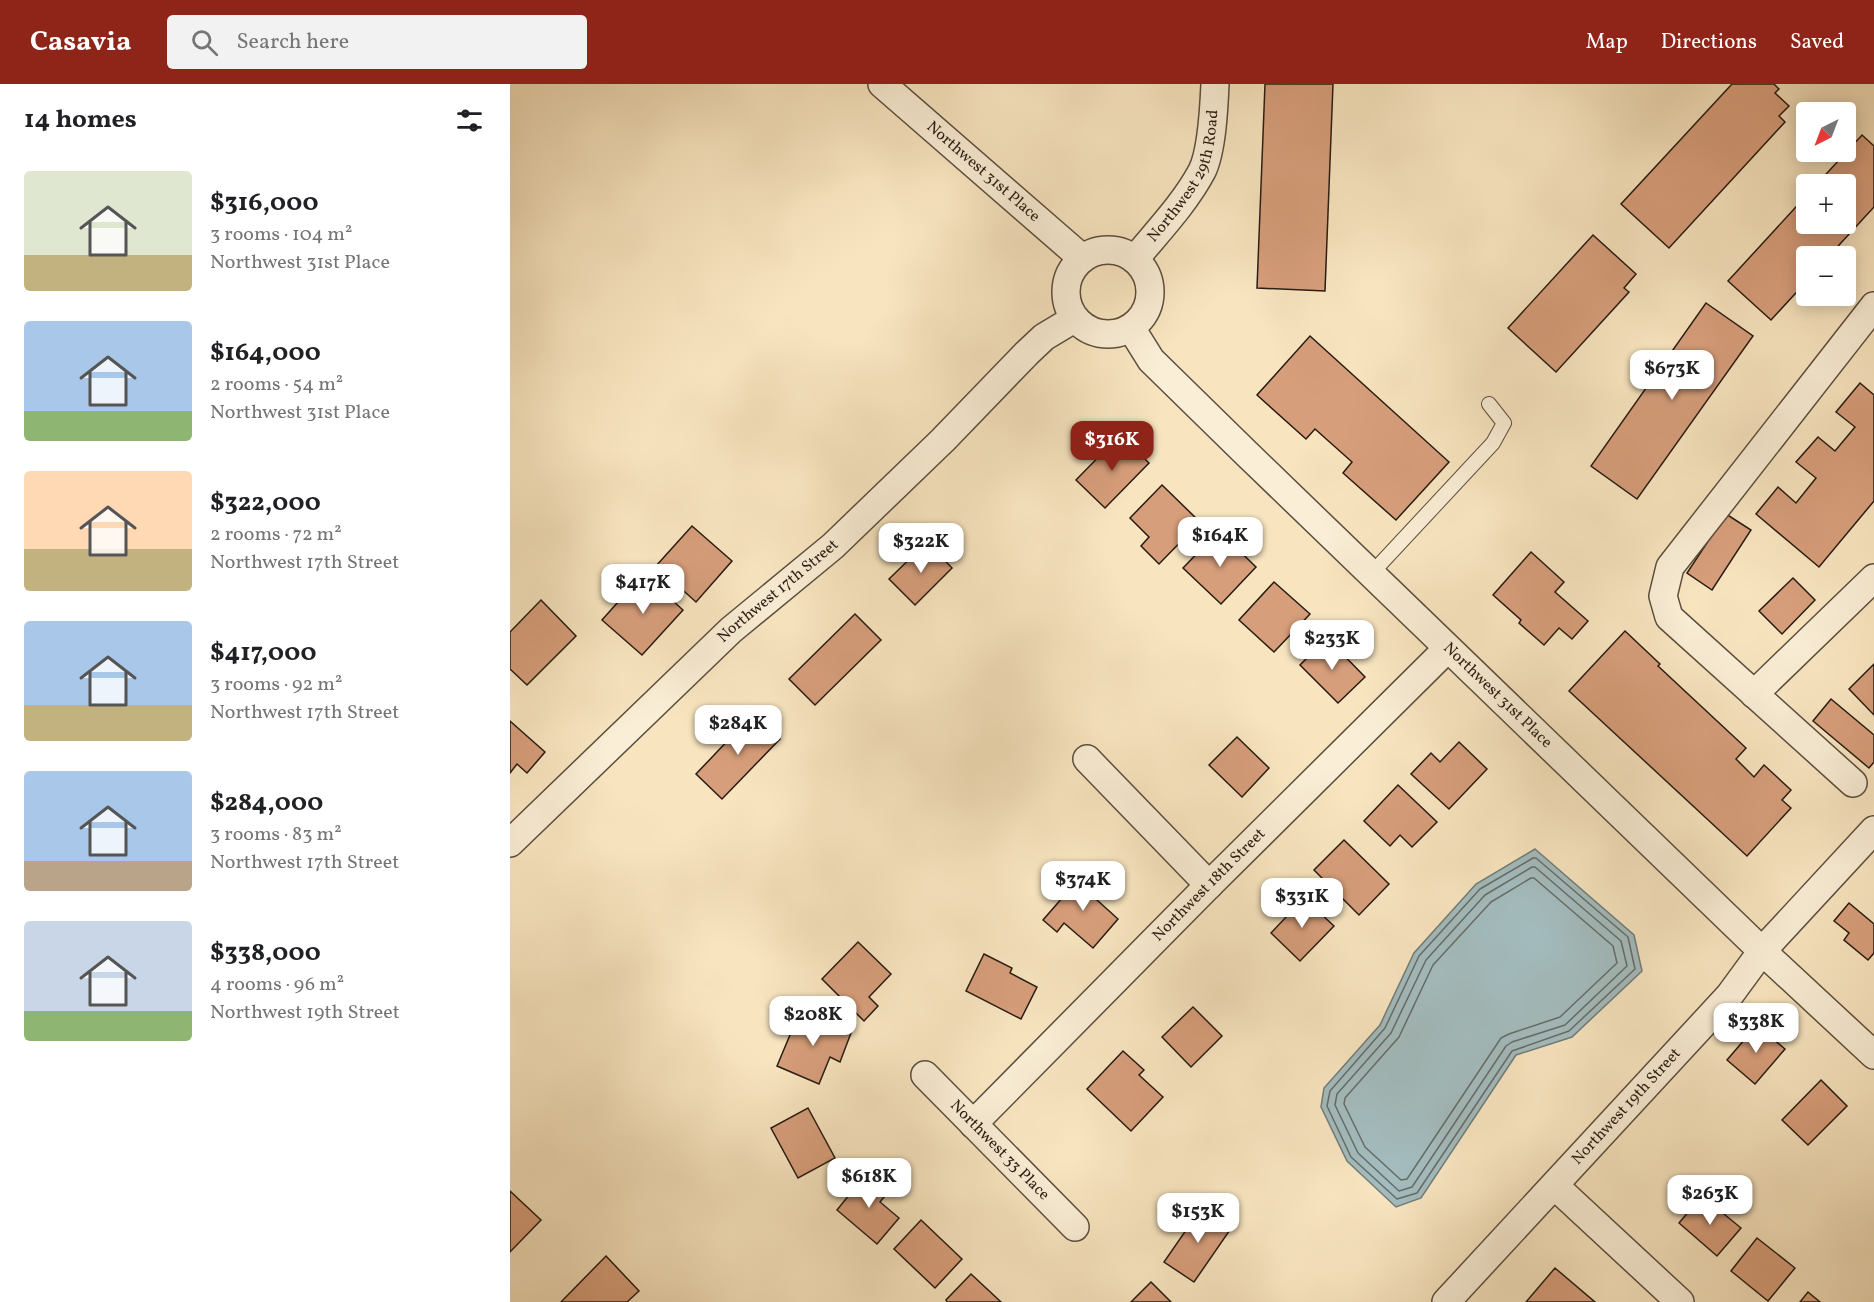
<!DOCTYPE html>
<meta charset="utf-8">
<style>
body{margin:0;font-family:Vollkorn,serif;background:#f2f2f2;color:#202124;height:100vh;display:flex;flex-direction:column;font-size:22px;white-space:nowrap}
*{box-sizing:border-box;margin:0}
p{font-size:20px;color:#757577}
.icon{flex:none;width:33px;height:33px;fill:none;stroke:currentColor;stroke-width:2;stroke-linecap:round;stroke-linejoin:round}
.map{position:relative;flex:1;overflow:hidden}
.drawer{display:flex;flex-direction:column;background:#fff;width:510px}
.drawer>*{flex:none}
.needle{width:39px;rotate:222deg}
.fabs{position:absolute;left:1286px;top:18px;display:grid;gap:12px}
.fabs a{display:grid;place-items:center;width:60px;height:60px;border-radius:6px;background:#fff;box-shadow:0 3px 15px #0003;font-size:30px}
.price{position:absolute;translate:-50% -51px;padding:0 14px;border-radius:12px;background:#fff;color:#222;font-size:20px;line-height:39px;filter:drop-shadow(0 2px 3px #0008)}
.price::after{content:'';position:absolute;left:50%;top:36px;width:18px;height:14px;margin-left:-9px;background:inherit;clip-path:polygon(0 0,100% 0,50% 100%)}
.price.current{background:#8f2418;color:#fff}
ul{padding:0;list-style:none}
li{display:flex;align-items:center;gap:18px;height:150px;padding:0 24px}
li span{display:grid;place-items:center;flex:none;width:168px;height:120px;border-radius:6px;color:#555}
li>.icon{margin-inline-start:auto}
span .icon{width:72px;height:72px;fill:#fffc;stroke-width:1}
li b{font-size:26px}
h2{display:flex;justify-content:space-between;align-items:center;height:72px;padding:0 24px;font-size:26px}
header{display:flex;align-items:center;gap:36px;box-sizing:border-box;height:84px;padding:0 30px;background:#8f2418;color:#fff}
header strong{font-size:28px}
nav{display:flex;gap:33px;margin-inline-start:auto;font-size:21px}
.search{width:420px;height:54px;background:#f2f2f2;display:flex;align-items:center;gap:15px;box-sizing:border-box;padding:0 21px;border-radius:6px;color:#757577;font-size:22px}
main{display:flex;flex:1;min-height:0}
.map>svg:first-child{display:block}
.water{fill:#a3bcbe;stroke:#717c79;stroke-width:1.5}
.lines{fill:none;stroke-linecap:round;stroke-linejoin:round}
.shore{stroke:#656c68;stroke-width:1.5}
.building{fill:#d79e7b;stroke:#271b12;stroke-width:1.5}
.service-casing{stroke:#5b4e3e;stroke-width:16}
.minor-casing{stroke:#5b4e3e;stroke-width:30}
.service{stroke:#faeed6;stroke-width:14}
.minor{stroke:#faeed6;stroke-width:27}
.labels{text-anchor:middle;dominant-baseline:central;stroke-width:5;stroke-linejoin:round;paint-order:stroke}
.street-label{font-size:16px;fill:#271b12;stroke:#faeed6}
</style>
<header>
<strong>Casavia</strong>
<div class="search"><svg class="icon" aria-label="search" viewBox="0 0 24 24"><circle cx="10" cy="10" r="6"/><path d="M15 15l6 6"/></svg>Search here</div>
<nav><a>Map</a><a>Directions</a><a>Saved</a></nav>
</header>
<main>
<section class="drawer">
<h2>14 homes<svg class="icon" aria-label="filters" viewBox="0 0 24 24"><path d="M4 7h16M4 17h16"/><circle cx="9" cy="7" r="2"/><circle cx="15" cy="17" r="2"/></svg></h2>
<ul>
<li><span style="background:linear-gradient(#dfe7d0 70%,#c2b280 0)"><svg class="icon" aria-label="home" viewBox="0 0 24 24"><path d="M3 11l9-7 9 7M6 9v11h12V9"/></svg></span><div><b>$316,000</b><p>3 rooms · 104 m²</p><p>Northwest 31st Place</p></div></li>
<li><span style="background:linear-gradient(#a9c7e8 75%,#8fb573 0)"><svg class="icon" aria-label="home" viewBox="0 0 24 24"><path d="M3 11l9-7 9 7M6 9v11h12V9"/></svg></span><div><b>$164,000</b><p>2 rooms · 54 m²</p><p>Northwest 31st Place</p></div></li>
<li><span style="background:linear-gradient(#ffd9b3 65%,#c2b280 0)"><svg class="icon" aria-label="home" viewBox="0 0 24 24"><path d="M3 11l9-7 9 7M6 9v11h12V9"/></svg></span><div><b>$322,000</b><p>2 rooms · 72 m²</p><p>Northwest 17th Street</p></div></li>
<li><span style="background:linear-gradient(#a9c7e8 70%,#c2b280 0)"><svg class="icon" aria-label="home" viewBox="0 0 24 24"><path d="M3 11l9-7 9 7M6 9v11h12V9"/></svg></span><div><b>$417,000</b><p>3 rooms · 92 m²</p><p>Northwest 17th Street</p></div></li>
<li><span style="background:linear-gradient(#a9c7e8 75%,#b9a48a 0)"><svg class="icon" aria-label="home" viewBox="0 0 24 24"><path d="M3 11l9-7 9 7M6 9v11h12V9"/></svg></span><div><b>$284,000</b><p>3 rooms · 83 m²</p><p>Northwest 17th Street</p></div></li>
<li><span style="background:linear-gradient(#c9d6e8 75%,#8fb573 0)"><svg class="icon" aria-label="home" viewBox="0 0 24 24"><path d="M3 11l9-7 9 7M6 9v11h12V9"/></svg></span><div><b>$338,000</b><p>4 rooms · 96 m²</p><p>Northwest 19th Street</p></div></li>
</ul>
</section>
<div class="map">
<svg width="1364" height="1218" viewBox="0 0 1364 1218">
<rect width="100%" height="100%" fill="#f8e5c0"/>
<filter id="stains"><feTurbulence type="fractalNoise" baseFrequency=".00333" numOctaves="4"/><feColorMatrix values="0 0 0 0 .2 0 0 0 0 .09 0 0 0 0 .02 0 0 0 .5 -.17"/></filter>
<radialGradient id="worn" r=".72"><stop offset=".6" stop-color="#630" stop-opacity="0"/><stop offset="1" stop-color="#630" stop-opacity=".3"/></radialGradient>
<polygon class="water" points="1025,765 1124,851 1132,887 1062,953 1006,971 911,1114 886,1123 837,1077 811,1023 814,1004 870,941 904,869 966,800"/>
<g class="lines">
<g class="shore">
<polygon points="1023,774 1026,774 1118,853 1125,885 1059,947 1002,967 907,1109 887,1115 841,1073 817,1022 820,1007 875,944 909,872 970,805"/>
<polygon points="1022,783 1025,783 1111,857 1117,882 1055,941 1002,958 996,962 902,1103 889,1107 848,1069 825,1021 827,1010 881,949 916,876 975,811"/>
<polygon points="1021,794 1024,794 1103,862 1107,879 1050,933 999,950 991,954 897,1095 891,1096 855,1063 834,1020 835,1014 889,953 923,881 981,818"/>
</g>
</g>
<g class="building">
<polygon points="755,0 823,0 815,207 747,204"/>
<polygon points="1222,0 1264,0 1269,5 1265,9 1279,22 1269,32 1275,38 1159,164 1111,120"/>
<polygon points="1352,51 1364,62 1364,123 1319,172 1296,172 1296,198 1261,236 1218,197 1296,112 1296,140 1335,140 1335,100 1307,100"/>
<polygon points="1083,151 1126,190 1114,204 1119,208 1046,288 998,244"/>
<polygon points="1196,219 1243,252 1127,415 1081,382"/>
<polygon points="800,252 939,378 886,436 833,389 842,378 805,345 796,355 747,311"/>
<polygon points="1350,299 1364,311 1364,417 1309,483 1246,430 1268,403 1286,419 1306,394 1286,378 1308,353 1325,367 1345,343 1326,328"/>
<polygon points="610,351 639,379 595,424 566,396"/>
<polygon points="652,401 690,438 649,480 631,462 639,453 620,434"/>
<polygon points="1216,430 1241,446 1202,506 1177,489"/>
<polygon points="182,442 222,477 186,518 146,482"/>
<polygon points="709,447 746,483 711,520 673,484"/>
<polygon points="417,458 442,484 405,521 379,495"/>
<polygon points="1021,468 1054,498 1045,508 1078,537 1062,555 1049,544 1034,561 1009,539 1011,536 983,511"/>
<polygon points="133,490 173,526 132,571 92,536"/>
<polygon points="1283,494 1305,516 1272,550 1249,527"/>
<polygon points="764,498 800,530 764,568 729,536"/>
<polygon points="31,516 66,552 17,601 0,585 0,548"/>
<polygon points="345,530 371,556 305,621 279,595"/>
<polygon points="1115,547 1150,580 1148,582 1236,664 1226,675 1244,693 1254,681 1281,706 1272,716 1281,724 1237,772 1059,607"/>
<polygon points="817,554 855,593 828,619 790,581"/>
<polygon points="1364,580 1364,631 1339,605"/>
<polygon points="1321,615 1364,651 1364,678 1359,684 1303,637"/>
<polygon points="243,630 270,655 212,715 186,690"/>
<polygon points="0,637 35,668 17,689 7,680 0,689"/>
<polygon points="727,653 759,684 732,713 699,681"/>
<polygon points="949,658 977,685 939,725 901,690 921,669 930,678"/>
<polygon points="888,701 927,738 902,763 890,751 880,762 854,737"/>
<polygon points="834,756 879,800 849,831 804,786"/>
<polygon points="573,790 594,808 587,816 608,835 583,864 554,839 547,848 533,836"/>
<polygon points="794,814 824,842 790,877 761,849"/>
<polygon points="1339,819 1364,840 1364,869 1358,876 1334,856 1339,849 1324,837"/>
<polygon points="348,858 381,890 359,913 368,922 354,937 312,895"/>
<polygon points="474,870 502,884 500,889 527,903 511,935 456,907"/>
<polygon points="683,923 712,952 681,983 652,953"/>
<polygon points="290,927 341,949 330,978 320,973 309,1000 267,982"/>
<polygon points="1247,941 1275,965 1245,1000 1217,976"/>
<polygon points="613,967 634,986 629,991 653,1013 621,1047 577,1005"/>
<polygon points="1311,996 1337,1022 1298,1061 1272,1036"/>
<polygon points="298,1024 325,1074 288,1094 261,1044"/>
<polygon points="357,1089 379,1107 370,1118 389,1134 367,1160 327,1126"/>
<polygon points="0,1107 31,1136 0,1168"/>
<polygon points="1192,1112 1231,1144 1207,1172 1169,1139"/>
<polygon points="692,1123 722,1143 684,1198 654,1178"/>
<polygon points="411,1136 452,1175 425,1204 384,1165"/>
<polygon points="1247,1154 1285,1184 1258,1217 1221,1187"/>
<polygon points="96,1172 129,1207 117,1218 51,1218"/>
<polygon points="1045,1184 1085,1218 1016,1218"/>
<polygon points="461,1190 491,1218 437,1218 436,1216"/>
<polygon points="641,1198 661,1218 621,1218"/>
<polygon points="1298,1208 1310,1218 1290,1218"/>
</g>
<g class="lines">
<defs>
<polyline id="service" points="861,490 983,359 994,339 979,320"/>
<g id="minor">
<path id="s1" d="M 372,0 L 572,174"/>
<circle cx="598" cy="208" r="42"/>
<path id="s2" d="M 625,175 C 648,147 675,119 692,87 C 702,67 704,23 705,0"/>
<path id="s3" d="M 621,244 L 641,276 L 735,368 L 1252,867 L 1364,971"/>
<polyline points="1244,610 1364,494"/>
<polyline points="577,675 699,801"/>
<polyline points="1343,699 1159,533 1153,512 1160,483 1364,222"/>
<path id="s4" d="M 0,759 L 221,546 L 323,462 L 433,356 L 517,269 L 534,253 L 564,235"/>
<path id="s5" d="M 415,991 L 565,1143"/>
<path id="s6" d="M 463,1040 L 699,801 L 937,565"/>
<polyline points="1045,1102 1170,1218"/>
<path id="s7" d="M 936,1218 L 1219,912 L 1252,867 L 1364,746"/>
</g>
</defs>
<use href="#service" class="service-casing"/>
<use href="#minor" class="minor-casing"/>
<use href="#service" class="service"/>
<use href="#minor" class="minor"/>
</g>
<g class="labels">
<g class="street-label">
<text stroke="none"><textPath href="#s1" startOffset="134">Northwest 31st Place</textPath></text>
<text stroke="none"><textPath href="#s2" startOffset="99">Northwest 29th Road</textPath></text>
<text stroke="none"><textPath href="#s4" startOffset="368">Northwest 17th Street</textPath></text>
<text stroke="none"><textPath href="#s3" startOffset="520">Northwest 31st Place</textPath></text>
<text stroke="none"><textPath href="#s6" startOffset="336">Northwest 18th Street</textPath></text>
<text stroke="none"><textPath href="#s7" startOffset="266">Northwest 19th Street</textPath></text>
<text stroke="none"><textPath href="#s5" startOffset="106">Northwest 33 Place</textPath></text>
</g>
</g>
<rect width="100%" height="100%" filter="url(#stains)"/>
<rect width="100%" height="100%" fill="url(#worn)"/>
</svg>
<div class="fabs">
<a><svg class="needle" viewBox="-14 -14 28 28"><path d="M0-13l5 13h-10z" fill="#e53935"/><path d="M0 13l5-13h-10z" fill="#757577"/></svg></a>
<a>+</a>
<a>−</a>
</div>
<b class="price" style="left:1162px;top:317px">$673K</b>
<b class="price current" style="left:602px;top:388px">$316K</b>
<b class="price" style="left:710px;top:484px">$164K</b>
<b class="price" style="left:411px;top:490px">$322K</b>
<b class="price" style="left:133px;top:531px">$417K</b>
<b class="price" style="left:822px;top:587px">$233K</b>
<b class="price" style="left:228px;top:672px">$284K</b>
<b class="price" style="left:573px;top:828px">$374K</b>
<b class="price" style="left:792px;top:845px">$331K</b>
<b class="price" style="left:303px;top:963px">$208K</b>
<b class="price" style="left:1246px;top:970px">$338K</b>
<b class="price" style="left:359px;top:1125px">$618K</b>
<b class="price" style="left:1200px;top:1142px">$263K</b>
<b class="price" style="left:688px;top:1160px">$153K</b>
</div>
</main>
